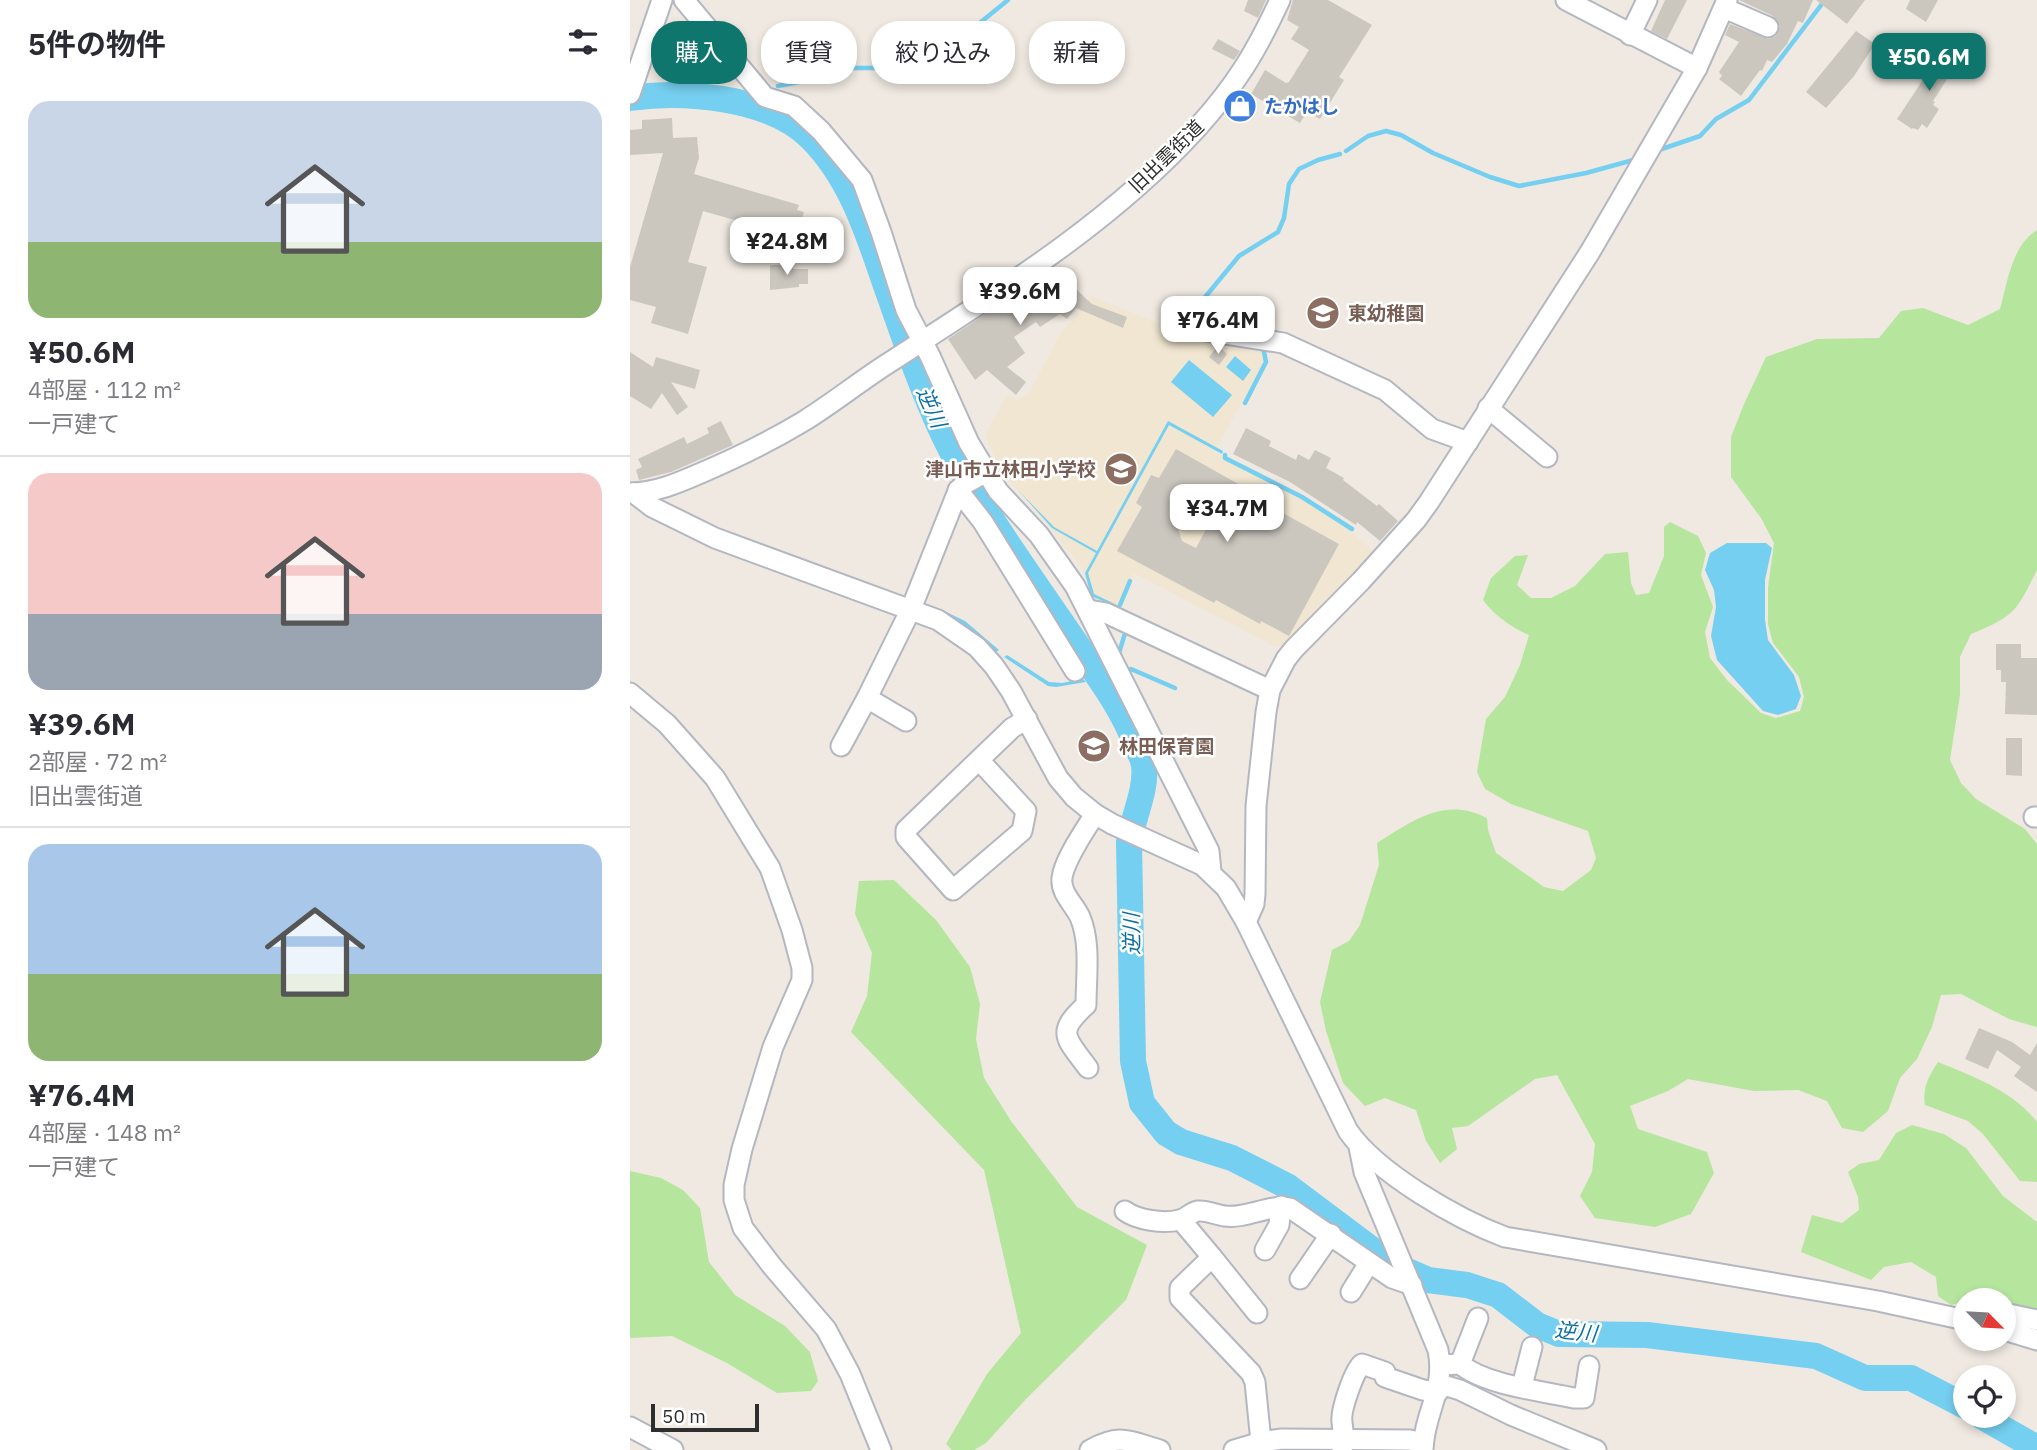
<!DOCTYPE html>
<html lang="ja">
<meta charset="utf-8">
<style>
body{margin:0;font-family:"IBM Plex Sans","Noto Sans JP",sans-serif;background:#f2f2f3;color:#2b2b33;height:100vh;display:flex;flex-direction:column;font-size:26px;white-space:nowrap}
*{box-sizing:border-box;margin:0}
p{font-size:23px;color:#7c7c81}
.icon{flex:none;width:38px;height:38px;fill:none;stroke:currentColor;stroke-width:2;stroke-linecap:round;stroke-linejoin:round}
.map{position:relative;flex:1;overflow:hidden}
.panel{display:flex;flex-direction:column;background:#fff;width:630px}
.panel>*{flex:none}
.hud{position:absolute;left:21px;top:21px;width:665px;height:63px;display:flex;gap:14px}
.needle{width:46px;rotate:114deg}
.tools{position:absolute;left:1323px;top:1288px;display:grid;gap:14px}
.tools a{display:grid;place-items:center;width:63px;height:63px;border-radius:50%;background:#fff;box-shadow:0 4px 10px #0003;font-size:35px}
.scale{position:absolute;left:21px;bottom:18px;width:108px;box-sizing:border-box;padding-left:7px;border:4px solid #2e2e2e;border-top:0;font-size:19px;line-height:24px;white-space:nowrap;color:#2e2e2e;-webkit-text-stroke:5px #fff;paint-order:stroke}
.price{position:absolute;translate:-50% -60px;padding:0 16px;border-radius:14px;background:#fff;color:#222;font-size:23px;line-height:46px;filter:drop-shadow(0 2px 4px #0008)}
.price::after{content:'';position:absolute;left:50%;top:42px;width:21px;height:16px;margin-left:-10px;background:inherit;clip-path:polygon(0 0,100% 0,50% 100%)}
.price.active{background:#0f766e;color:#fff}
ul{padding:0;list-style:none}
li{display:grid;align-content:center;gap:14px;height:371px;padding:0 28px}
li+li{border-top:2px solid #e1e1e2}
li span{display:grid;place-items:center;height:217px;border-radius:21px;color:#555}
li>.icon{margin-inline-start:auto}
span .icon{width:126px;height:126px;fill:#fffc;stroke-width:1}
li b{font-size:30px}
h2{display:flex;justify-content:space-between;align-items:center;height:84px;padding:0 28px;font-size:30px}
.pill{padding:0 24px;border-radius:28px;background:#fff;box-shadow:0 4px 10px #0003;font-size:24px;line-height:63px}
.pill.active{background:#0f766e;color:#fff}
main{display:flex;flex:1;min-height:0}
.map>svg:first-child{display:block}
.education{fill:#f0e6d1}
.green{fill:#b6e59e}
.water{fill:#75cff0}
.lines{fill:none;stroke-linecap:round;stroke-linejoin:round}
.stream{stroke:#75cff0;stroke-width:4.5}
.river{stroke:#75cff0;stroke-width:26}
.building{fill:#cbc7bf;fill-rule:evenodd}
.minor-casing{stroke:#b4b7c1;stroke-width:23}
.minor{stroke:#fff;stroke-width:19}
.labels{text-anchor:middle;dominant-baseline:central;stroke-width:5;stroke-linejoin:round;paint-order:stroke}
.shop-label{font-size:19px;font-weight:bold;fill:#366cbe;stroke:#fff;text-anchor:start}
.street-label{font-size:19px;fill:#2e2e2e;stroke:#fff}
.education-label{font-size:19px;font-weight:bold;fill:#785e54;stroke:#fff;text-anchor:start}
.water-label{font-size:21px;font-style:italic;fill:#0d6fa3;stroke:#fff}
</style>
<main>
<section class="panel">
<h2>5件の物件<svg class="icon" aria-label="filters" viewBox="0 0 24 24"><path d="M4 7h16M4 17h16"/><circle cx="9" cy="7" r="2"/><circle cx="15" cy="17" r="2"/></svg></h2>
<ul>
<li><span style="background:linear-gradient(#c9d6e8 65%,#8fb573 0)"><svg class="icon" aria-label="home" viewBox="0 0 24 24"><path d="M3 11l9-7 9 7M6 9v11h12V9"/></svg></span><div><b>¥50.6M</b><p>4部屋 · 112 m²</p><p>一戸建て</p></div></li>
<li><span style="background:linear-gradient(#f6c9c9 65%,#9aa5b1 0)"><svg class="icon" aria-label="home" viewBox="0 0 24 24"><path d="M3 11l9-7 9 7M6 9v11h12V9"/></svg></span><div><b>¥39.6M</b><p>2部屋 · 72 m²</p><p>旧出雲街道</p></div></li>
<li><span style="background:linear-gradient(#a9c7e8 60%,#8fb573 0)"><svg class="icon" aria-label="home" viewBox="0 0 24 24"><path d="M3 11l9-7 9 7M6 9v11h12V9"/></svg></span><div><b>¥76.4M</b><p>4部屋 · 148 m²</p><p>一戸建て</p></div></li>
</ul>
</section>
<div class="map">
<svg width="1407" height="1450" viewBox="0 0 1407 1450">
<rect width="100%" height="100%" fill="#efe9e1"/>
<polygon class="education" points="461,296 548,331 631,343 636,358 584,453 670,498 721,531 748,556 659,646 646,647 504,573 487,610 463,601 452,568 423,531 376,477 364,456 355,435 377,395 387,400 398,395 429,336"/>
<g class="green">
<path d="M 1407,230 L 1407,570 C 1386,612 1385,616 1341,634 L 1330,657 L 1330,695 L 1320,760 L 1331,783 L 1346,799 L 1395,829 L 1407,844 L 1407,1027 L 1379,1019 L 1331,994 L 1311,995 L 1302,1027 L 1287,1059 L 1270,1078 L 1258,1111 L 1233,1132 L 1212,1128 L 1197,1101 L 1168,1090 L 1124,1091 L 1058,1079 L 1038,1091 L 1000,1106 L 1008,1129 L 1077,1152 L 1084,1173 L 1061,1214 L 1025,1227 L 965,1218 L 950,1196 L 962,1172 L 965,1144 L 927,1075 L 905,1079 L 838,1126 L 822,1128 L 827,1149 L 810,1163 L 796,1141 L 786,1110 L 755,1098 L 735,1106 L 713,1083 L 696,1031 L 690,1002 L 702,950 L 719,941 L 730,925 L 749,865 L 747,843 C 782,821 815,796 857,818 L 858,830 L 866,853 L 914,887 L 933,891 L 961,870 L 966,858 L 958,831 L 881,804 L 855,789 L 847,772 L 856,719 L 875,697 L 890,665 L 899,635 C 883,629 863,614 853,600 L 861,578 L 885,556 L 898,555 L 887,585 L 901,598 L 921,598 L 945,586 L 975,554 L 998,552 L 1001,583 L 1006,595 L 1019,593 L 1034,556 L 1034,527 L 1040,522 L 1068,536 L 1076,553 L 1071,575 L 1083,607 L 1075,632 L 1080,658 L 1097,680 L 1131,713 L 1146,718 L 1170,711 L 1174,697 L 1169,677 L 1143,643 L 1138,624 L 1138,587 L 1144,543 L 1131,518 L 1101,477 L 1101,437 L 1114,404 L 1136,357 L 1187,339 L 1249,338 L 1271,311 L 1293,308 L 1338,325 L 1370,309 C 1378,281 1381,247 1407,230 Z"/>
<polygon points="264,880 306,920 340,967 350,1004 346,1039 354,1078 381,1121 447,1207 517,1245 496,1300 396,1399 356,1443 344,1450 322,1450 316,1444 357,1374 391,1333 354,1170 221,1032 237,996 242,953 225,914 229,881"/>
<path d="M 1308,1062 C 1344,1077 1382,1090 1407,1122 L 1407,1182 L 1390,1181 L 1353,1134 L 1338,1121 L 1295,1105 C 1292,1088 1299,1076 1308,1062 Z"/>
<polygon points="1282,1125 1314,1134 1336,1148 1373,1196 1407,1222 1407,1313 1374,1305 1374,1300 1340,1300 1321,1305 1308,1296 1306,1277 1281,1262 1254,1267 1241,1280 1171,1252 1182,1215 1212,1223 1229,1210 1228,1197 1218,1172 1229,1164 1249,1160 1266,1133"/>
<polygon points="0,1171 31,1178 53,1190 70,1208 79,1262 105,1295 155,1326 180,1352 188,1381 181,1391 147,1393 97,1363 42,1336 0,1338"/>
</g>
<g class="water">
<polygon points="605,356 621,370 613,381 596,367"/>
<polygon points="559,360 602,395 583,417 541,382"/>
<polygon points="538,421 593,451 592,454 539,425 458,573 464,594 489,606 489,608 461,596 455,573 466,553 422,528 388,490 424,527 467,551"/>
<polygon points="1097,543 1136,543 1142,548 1135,580 1135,620 1138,640 1164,675 1171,696 1166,709 1148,715 1133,711 1087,660 1081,636 1086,607 1084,590 1075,570 1080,553"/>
<polygon points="310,609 335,621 369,650 366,652 331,625 308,613"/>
<polygon points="377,655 419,682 432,683 453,679 456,682 426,687 418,686 374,657"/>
</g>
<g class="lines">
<g class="stream">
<polyline points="148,86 204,75 222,68 279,68 300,58 330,39 378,0"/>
<polyline points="99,100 122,95"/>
<polyline points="716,151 738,136 756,131 771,135 803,153 860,177 889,186 956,173 1007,159"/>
<polyline points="1026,151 1070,136 1086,119 1119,100 1195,0"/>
<polyline points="557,319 609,256 648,232 654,218 659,184 669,169 688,160 710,154"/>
<polyline points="615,403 636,362 633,347"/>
<polyline points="595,455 595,458 672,497 722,529"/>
<polyline points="360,513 361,512"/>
<polyline points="490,605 500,581"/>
<polyline points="488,656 497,627"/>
<polyline points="496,672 501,669 545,688"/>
<polyline points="462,678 479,668"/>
</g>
<g class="river">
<path d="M 0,98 C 54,90 140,97 181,138 C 224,181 240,241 260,297 C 277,346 294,394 316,440 C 352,513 408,587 453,654 C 473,683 494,712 506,745 C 509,751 513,758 514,765 C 517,790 503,817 499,842 L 503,1061 L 512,1103 L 536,1133 L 551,1142 L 602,1158 L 657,1186 L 761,1264 L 798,1280 L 837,1285 L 868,1295 L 907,1325 L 929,1334 L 1017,1335 L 1186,1356 L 1235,1378 L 1281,1378 L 1335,1406"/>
<polyline points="1351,1416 1407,1448"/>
</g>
</g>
<g class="building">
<polygon points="618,0 636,0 628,18 614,11"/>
<polygon points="663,0 698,0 742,25 709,77 714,80 690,119 677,112 670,123 621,94 635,70 656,83 659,82 679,50 661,39 669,27 657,20"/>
<polygon points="1035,0 1057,0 1037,39 1021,31"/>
<polygon points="1109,0 1183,0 1173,23 1168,21 1157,44 1142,62 1137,60 1132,71 1130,70 1111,96 1089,79 1092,76 1089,72 1109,42 1095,35 1100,24 1139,39 1146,36 1150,26 1143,16"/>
<polygon points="1186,0 1235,0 1217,24"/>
<polygon points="1280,0 1308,0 1296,22 1276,9"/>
<polygon points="1226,31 1245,44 1224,76 1196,108 1176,92"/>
<polygon points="588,39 610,51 604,60 582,49"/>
<polygon points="1314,48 1330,59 1303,101 1305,102 1303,105 1309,109 1297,128 1292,124 1288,130 1283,128 1282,129 1267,119"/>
<polygon points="42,118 43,138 67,137 69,158 64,174 169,205 167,210 174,212 170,225 164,223 160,236 73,211 58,262 77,267 58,334 21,323 26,307 0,300 0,267 33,153 0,155 0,130 12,129 12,120"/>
<polygon points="140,265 163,265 163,269 178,269 178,284 169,284 169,287 140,290"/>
<polygon points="424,268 444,294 447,290 462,304 497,317 493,328 446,308 437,319 430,314 410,327 406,322 384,337 395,353 377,367 396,382 386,395 357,370 345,380 318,339"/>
<polygon points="588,346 597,354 589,365 579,357"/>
<polygon points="0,352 23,367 26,357 70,370 65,389 41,382 58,407 47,415 32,393 21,409 0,396"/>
<polygon points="91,421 103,445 41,472 9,480 6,470 12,467 8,459 54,437 57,444 79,433 77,428"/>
<polygon points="616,428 641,441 639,446 666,460 668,454 679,460 685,450 701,458 696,468 714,478 713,480 747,506 749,504 768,521 750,541 727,522 726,525 660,482 603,454"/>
<path d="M 546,449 L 642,503 L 640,506 L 709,544 L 659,636 L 631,621 L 630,624 L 586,600 L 584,603 L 487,551 L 512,507 L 506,503 L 521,475 L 529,478 ZM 561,492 L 588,507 L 566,548 L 552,541 L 545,519 Z"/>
<polygon points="1366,644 1391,644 1391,658 1407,658 1407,715 1375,714 1376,682 1371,682 1371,670 1366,670"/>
<polygon points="1376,738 1392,738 1392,776 1376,775"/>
<polygon points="1349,1028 1382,1042 1400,1055 1407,1043 1407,1092 1384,1076 1391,1067 1367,1050 1358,1069 1335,1059"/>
</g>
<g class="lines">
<defs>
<g id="minor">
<polyline points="54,0 135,97 164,106 191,131 232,180 251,232 276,310 300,356 339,443 368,491 409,535 445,586 579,851 581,872"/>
<polyline points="936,0 1067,68"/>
<polyline points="1094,8 1138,27"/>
<polyline points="1000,35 1017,0"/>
<polyline points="0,94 32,0"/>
<polyline points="550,323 576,331 653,343 755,390 802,429 838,442"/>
<polyline points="858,408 917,457"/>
<polyline points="328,490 353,522 445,671"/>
<path d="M 0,493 C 25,493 48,483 71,473 C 106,458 141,441 174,421 C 203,403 229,382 257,364 C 365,294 480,224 567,128 C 606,85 626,52 650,0"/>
<path d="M 4,493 L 22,507 L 85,538 L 308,620 L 347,647 L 364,666 L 381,691 L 428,778 L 444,797 L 465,814 L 482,824 L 572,865 L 596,888 L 616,922 L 718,1131 C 747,1173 827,1219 875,1237 L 1248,1301 L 1335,1320"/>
<polyline points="459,610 476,613 640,690"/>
<polyline points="0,693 37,724 85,778 140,868 162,930 172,968 172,980 143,1047 112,1149 104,1185 104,1200 113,1228 142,1266 196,1329 220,1374 251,1450"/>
<polyline points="237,698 276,721"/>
<polyline points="211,746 237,698 281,609 326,496 333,485 355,473"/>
<polyline points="349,760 396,811 392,831 323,890 276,837 276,830 382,728 397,719"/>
<polyline points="1404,817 1407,817"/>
<polyline points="616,922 624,904 625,894 626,806 636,712 640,690 656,659 664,649 731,581 786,520 799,502 960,252 1067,68 1097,0"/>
<path d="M 458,1068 C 436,1038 425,1033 456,1005 C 456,977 461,943 450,917 C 444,904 430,893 432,878 C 434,860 455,830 465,814"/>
<path d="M 729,1147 L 734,1172 L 808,1350 C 816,1390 794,1412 793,1450"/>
<path d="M 495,1211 C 507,1220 534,1224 549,1220 C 556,1219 561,1212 568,1211 C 577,1210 586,1215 595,1216 C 617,1219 638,1204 660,1208 L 762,1278 L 782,1285"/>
<polyline points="551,1220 582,1257 550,1288 550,1298 621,1373 625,1382 631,1442"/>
<polyline points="635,1250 649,1225 651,1206"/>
<polyline points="582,1257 627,1313"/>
<polyline points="670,1279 701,1234"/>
<polyline points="721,1292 739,1263"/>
<polyline points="1374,1313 1407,1320"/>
<polyline points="1374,1330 1407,1340"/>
<polyline points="830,1364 848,1318"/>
<path d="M 811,1365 L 830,1364 C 855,1385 912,1391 944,1398 L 954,1398 L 959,1366"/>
<polyline points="810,1384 830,1390 881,1415 966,1450"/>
<polyline points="892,1386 902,1347"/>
<polyline points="0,1427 43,1450"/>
<path d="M 460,1450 C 490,1433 499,1441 530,1450"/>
<polyline points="604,1450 631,1442 652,1439 780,1440 793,1443"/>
<path d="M 712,1450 C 715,1439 713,1433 712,1422 C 710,1411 724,1371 732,1364 L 755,1372 L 755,1377 L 793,1390 L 808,1392"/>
</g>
</defs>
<use href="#minor" class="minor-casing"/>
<use href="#minor" class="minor"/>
</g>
<defs>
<symbol id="shop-disc" viewBox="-11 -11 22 22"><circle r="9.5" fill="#3f7fe0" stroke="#fff"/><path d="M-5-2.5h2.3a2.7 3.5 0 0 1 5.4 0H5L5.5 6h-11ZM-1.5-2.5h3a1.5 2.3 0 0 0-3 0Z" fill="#fff"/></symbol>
<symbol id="school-disc" viewBox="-11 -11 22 22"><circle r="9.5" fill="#8d6e63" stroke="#fff"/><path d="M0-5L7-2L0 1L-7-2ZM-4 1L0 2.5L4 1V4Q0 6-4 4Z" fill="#fff"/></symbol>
</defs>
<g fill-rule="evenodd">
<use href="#shop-disc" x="591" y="87" width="38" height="38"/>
<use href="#school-disc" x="674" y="294" width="38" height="38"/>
<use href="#school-disc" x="472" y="450" width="38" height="38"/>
<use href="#school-disc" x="445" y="727" width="38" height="38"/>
</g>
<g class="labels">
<g class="shop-label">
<text x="634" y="106">たかはし</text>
</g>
<g class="street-label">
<text transform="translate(536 156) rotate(-44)">旧出雲街道</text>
</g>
<g class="education-label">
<text x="718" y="313">東幼稚園</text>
<text x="466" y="469" text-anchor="end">津山市立林田小学校</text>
<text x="489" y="746">林田保育園</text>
</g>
<g class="water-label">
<text transform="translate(302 407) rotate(66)">逆川</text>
<text transform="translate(501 934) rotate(-91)">逆川</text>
<text transform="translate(946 1331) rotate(6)">逆川</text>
</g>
</g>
</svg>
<div class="tools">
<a><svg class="needle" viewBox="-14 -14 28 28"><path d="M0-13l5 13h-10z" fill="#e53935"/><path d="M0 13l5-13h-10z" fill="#7c7c81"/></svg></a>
<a><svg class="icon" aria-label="locate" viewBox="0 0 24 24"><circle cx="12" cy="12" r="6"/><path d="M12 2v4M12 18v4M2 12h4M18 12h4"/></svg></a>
</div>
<div class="scale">50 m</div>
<b class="price active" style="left:1299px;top:93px">¥50.6M</b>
<b class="price" style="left:157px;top:277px">¥24.8M</b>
<b class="price" style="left:390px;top:327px">¥39.6M</b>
<b class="price" style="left:588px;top:356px">¥76.4M</b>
<b class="price" style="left:597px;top:544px">¥34.7M</b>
<div class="hud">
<a class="pill active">購入</a>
<a class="pill">賃貸</a>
<a class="pill">絞り込み</a>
<a class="pill">新着</a>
</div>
</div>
</main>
